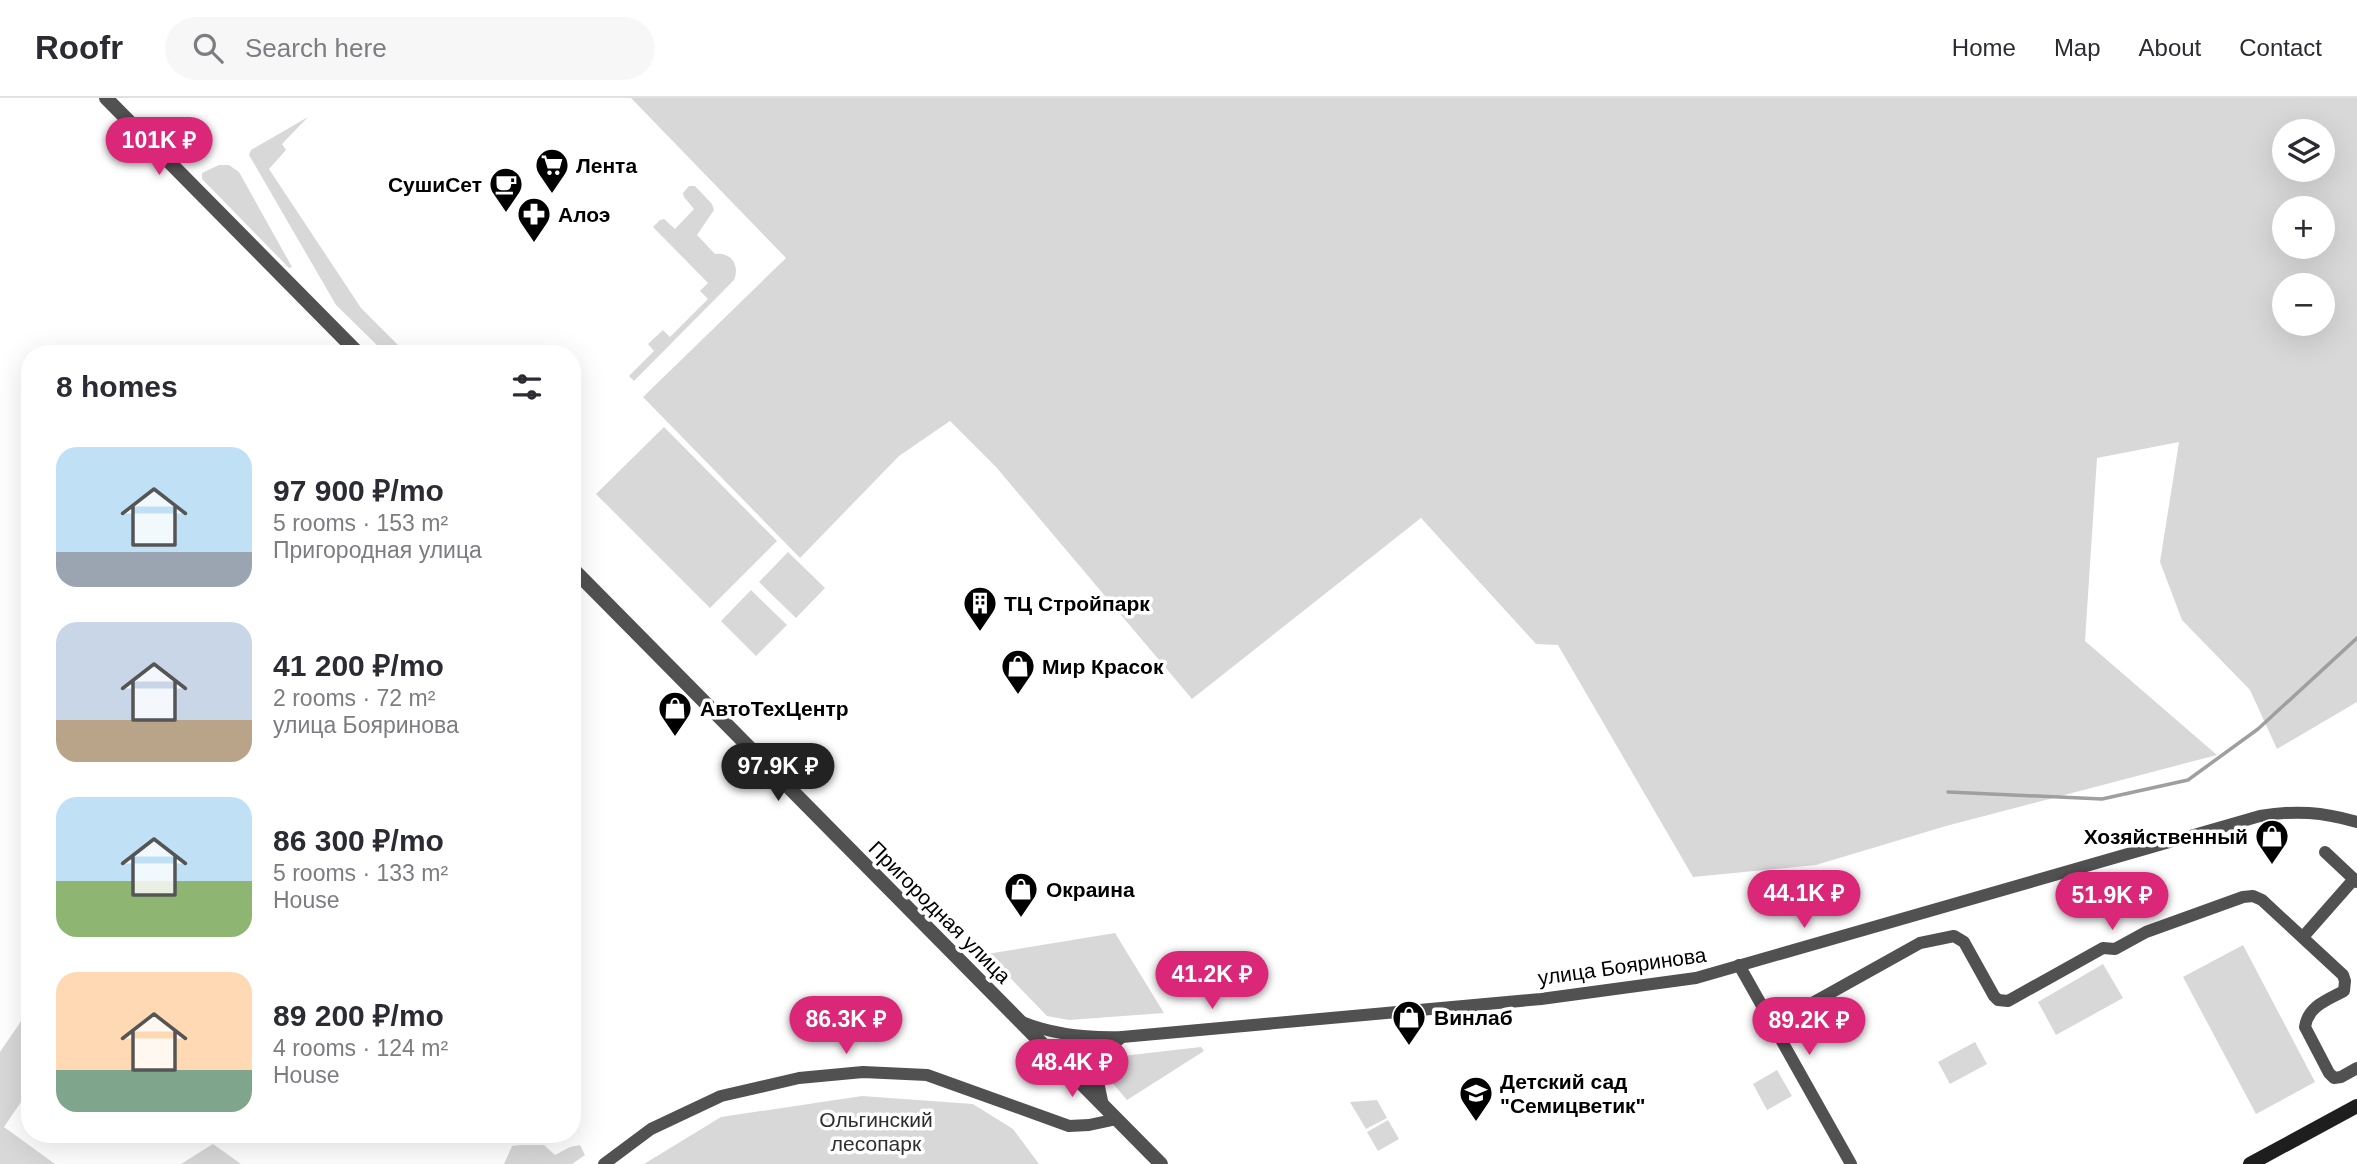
<!DOCTYPE html>
<meta charset="utf-8">
<style>
body{margin:0;font-family:Helvetica,sans-serif;background:#f7f7f7;color:#2b2b33;height:100vh;display:flex;flex-direction:column;font-size:26px;white-space:nowrap}
*{box-sizing:border-box;margin:0}
p{font-size:23px;color:#7c7c81}
.icon{flex:none;width:38px;height:38px;fill:none;stroke:currentColor;stroke-width:2;stroke-linecap:round;stroke-linejoin:round}
.map{position:relative;flex:1;overflow:hidden}
.panel{position:absolute;left:21px;top:247px;width:560px;height:798px;display:flex;flex-direction:column;background:#fff;border-radius:28px;box-shadow:0 7px 28px #0002}
.panel>*{flex:none}
.tools{position:absolute;left:2272px;top:21px;display:grid;gap:14px}
.tools a{display:grid;place-items:center;width:63px;height:63px;border-radius:50%;background:#fff;box-shadow:0 7px 28px #0002;font-size:35px}
.price{position:absolute;translate:-50% -60px;padding:0 16px;border-radius:24px;background:#db2777;color:#fff;font-size:23px;line-height:46px;filter:drop-shadow(0 2px 4px #0008)}
.price::after{content:'';position:absolute;left:50%;top:42px;width:21px;height:16px;margin-left:-10px;background:inherit;clip-path:polygon(0 0,100% 0,50% 100%)}
.price.active{background:#222;color:#fff}
ul{padding:0;list-style:none}
li{display:flex;align-items:center;gap:21px;height:175px;padding:0 35px}
li span{display:grid;place-items:center;flex:none;width:196px;height:140px;border-radius:21px;color:#555}
li>.icon{margin-inline-start:auto}
span .icon{width:84px;height:84px;fill:#fffc;stroke-width:1}
li b{font-size:30px}
h2{display:flex;justify-content:space-between;align-items:center;height:84px;padding:0 35px;font-size:30px}
header{display:flex;align-items:center;gap:42px;box-sizing:border-box;height:98px;padding:0 35px;background:#fff;border-bottom:2px solid #e1e1e2}
header strong{font-size:33px}
nav{display:flex;gap:38px;margin-inline-start:auto;font-size:24px}
.search{width:490px;height:63px;background:#f7f7f7;display:flex;align-items:center;gap:18px;box-sizing:border-box;padding:0 24px;border-radius:38px;color:#7c7c81;font-size:26px}
.map>svg:first-child{display:block}
.green{fill:#d8d8d8;fill-rule:evenodd}
.lines{fill:none;stroke-linecap:round;stroke-linejoin:round}
.stream{stroke:#9f9f9f;stroke-width:3.5}
.minor{stroke:#515151;stroke-width:12}
.tertiary{stroke:#515151;stroke-width:14}
.secondary{stroke:#1e1e1e;stroke-width:14}
.labels{text-anchor:middle;dominant-baseline:central;stroke-width:7;stroke-linejoin:round;paint-order:stroke}
.poi-label{font-size:21px;font-weight:bold;fill:#000;stroke:#fff;text-anchor:start}
.street-label{font-size:21px;fill:#000;stroke:#fff}
.park-label{font-size:21px;fill:#2f2f2f;stroke:#fff}
</style>
<header>
<strong>Roofr</strong>
<div class="search"><svg class="icon" aria-label="search" viewBox="0 0 24 24"><circle cx="10" cy="10" r="6"/><path d="M15 15l6 6"/></svg>Search here</div>
<nav><a>Home</a><a>Map</a><a>About</a><a>Contact</a></nav>
</header>
<div class="map">
<svg width="2357" height="1066" viewBox="0 0 2357 1066">
<rect width="100%" height="100%" fill="#fff"/>
<g class="green">
<path d="M 631,0 L 2357,0 L 2357,604 L 2277,651 L 2250,592 L 2182,522 L 2160,464 L 2179,344 L 2097,360 L 2085,543 L 2217,657 L 1946,728 L 1816,767 L 1693,779 L 1558,547 L 1536,546 L 1421,420 L 1192,601 L 996,369 L 950,323 L 899,358 L 800,460 L 643,299 L 786,160 ZM 2284,33 L 2322,33 L 2322,72 L 2284,72 ZM 2284,110 L 2322,110 L 2322,149 L 2284,149 ZM 2284,187 L 2322,187 L 2322,226 L 2284,226 Z"/>
<polygon points="308,19 282,46 286,52 269,71 361,210 406,255 391,255 388,252 385,255 336,207 249,57 251,52"/>
<polygon points="219,67 229,67 239,74 292,169 289,170 202,81 202,75"/>
<path d="M 689,88 L 695,88 L 712,106 L 714,112 L 697,137 L 715,156 C 732,154 740,168 734,182 L 634,283 L 629,278 L 654,253 L 648,246 L 663,232 L 670,239 L 708,201 L 700,193 L 708,185 L 653,129 L 660,122 L 664,121 L 675,131 L 694,111 L 684,99 L 683,95 Z"/>
<polygon points="664,329 777,443 710,510 596,396"/>
<polygon points="788,454 825,490 796,520 759,484"/>
<polygon points="751,492 787,527 756,558 721,523"/>
<polygon points="1115,835 1164,915 1069,922 1047,918 987,856"/>
<polygon points="2243,847 2315,984 2256,1016 2183,879"/>
<polygon points="2103,866 2123,900 2056,937 2038,904"/>
<polygon points="30,910 30,991 4,1029 55,1066 0,1066 0,954"/>
<polygon points="1975,944 1987,966 1950,986 1938,964"/>
<polygon points="1201,949 1204,953 1127,1002 1110,982 1113,964 1122,958"/>
<polygon points="1777,972 1792,998 1767,1012 1753,986"/>
<polygon points="862,998 973,1006 1013,1031 1039,1066 644,1066 721,1019"/>
<polygon points="1377,1002 1387,1020 1366,1031 1350,1004"/>
<polygon points="1388,1022 1399,1041 1378,1053 1367,1034"/>
<polygon points="213,1046 241,1066 181,1066"/>
<polygon points="520,1047 544,1047 555,1057 570,1049 580,1047 585,1057 572,1066 504,1066 512,1048"/>
</g>
<g class="lines">
<polyline class="stream" points="1948,694 2102,701 2188,682 2258,631 2357,540"/>
<g class="minor">
<polyline points="2325,754 2357,784"/>
<polyline points="2303,839 2354,781"/>
<polyline points="1739,867 1851,1066"/>
<path d="M 1022,924 C 1054,937 1087,940 1122,939 L 1541,901 L 1696,880 L 2260,718 C 2295,712 2323,714 2357,724"/>
<path d="M 1773,927 L 1920,845 L 1954,838 L 1964,844 L 1994,898 L 1998,902 L 2008,903 L 2103,850 L 2115,851 L 2146,834 L 2243,799 L 2253,798 L 2262,802 L 2343,877 L 2345,883 L 2344,893 C 2327,902 2308,908 2305,929 L 2329,975 L 2334,980 L 2341,979 L 2357,970"/>
<path d="M 1066,970 C 1069,953 1077,946 1093,940"/>
<path d="M 1103,1007 C 1095,972 1093,963 1122,939"/>
<polyline points="604,1066 651,1031 721,998 799,980 863,974 927,977 1069,1028 1089,1027 1117,1021"/>
</g>
<g class="tertiary">
<polyline points="106,0 359,256"/>
<polyline points="572,470 1161,1066"/>
</g>
<polyline class="secondary" points="2250,1066 2357,1008"/>
</g>
<defs>
<symbol id="supermarket-pin" viewBox="-11 -11 22 30"><path d="M0 17L-7.5 6A9.5 9.5 0 1 1 7.5 6Z" fill="#000" stroke="#fff"/><path d="M-6-5.5h2.5l.6 2H6L4.5 2H-2.5L-4.4-4H-6ZM-1.5 3.2a1.3 1.3 0 1 0 .1 0ZM3 3.2a1.3 1.3 0 1 0 .1 0Z" fill="#fff"/></symbol>
<symbol id="cafe-pin" viewBox="-11 -11 22 30"><path d="M0 17L-7.5 6A9.5 9.5 0 1 1 7.5 6Z" fill="#000" stroke="#fff"/><path d="M-5.5-4.5H6V0H3Q3 3.5 0 3.5H-2.5Q-5.5 3.5-5.5 0ZM3-3.2v2h1.7v-2ZM-6 4.5H4V6H-6Z" fill="#fff"/></symbol>
<symbol id="pharmacy-pin" viewBox="-11 -11 22 30"><path d="M0 17L-7.5 6A9.5 9.5 0 1 1 7.5 6Z" fill="#000" stroke="#fff"/><path d="M-2-6h4v4h4v4h-4v4h-4v-4h-4v-4h4Z" fill="#fff"/></symbol>
<symbol id="building-pin" viewBox="-11 -11 22 30"><path d="M0 17L-7.5 6A9.5 9.5 0 1 1 7.5 6Z" fill="#000" stroke="#fff"/><path d="M-4-6H4V6H1V3H-1V6H-4ZM-2.5-4.3h1.7v1.8h-1.7ZM.8-4.3h1.7v1.8H.8ZM-2.5-1h1.7V.8h-1.7ZM.8-1h1.7V.8H.8Z" fill="#fff"/></symbol>
<symbol id="shop-pin" viewBox="-11 -11 22 30"><path d="M0 17L-7.5 6A9.5 9.5 0 1 1 7.5 6Z" fill="#000" stroke="#fff"/><path d="M-5-2.5h2.3a2.7 3.5 0 0 1 5.4 0H5L5.5 6h-11ZM-1.5-2.5h3a1.5 2.3 0 0 0-3 0Z" fill="#fff"/></symbol>
<symbol id="school-pin" viewBox="-11 -11 22 30"><path d="M0 17L-7.5 6A9.5 9.5 0 1 1 7.5 6Z" fill="#000" stroke="#fff"/><path d="M0-5L7-2L0 1L-7-2ZM-4 1L0 2.5L4 1V4Q0 6-4 4Z" fill="#fff"/></symbol>
</defs>
<g fill-rule="evenodd">
<use href="#supermarket-pin" x="533" y="48" width="38" height="52"/>
<use href="#cafe-pin" x="487" y="67" width="38" height="52"/>
<use href="#pharmacy-pin" x="515" y="97" width="38" height="52"/>
<use href="#building-pin" x="961" y="486" width="38" height="52"/>
<use href="#shop-pin" x="999" y="549" width="38" height="52"/>
<use href="#shop-pin" x="656" y="591" width="38" height="52"/>
<use href="#shop-pin" x="2253" y="719" width="38" height="52"/>
<use href="#shop-pin" x="1002" y="772" width="38" height="52"/>
<use href="#shop-pin" x="1390" y="900" width="38" height="52"/>
<use href="#school-pin" x="1457" y="976" width="38" height="52"/>
</g>
<g class="labels">
<g class="poi-label">
<text x="576" y="67">Лента</text>
<text x="482" y="86" text-anchor="end">СушиСет</text>
<text x="558" y="116">Алоэ</text>
<text x="1004" y="505">ТЦ Стройпарк</text>
<text x="1042" y="568">Мир Красок</text>
<text x="700" y="610">АвтоТехЦентр</text>
<text x="2248" y="738" text-anchor="end">Хозяйственный</text>
<text x="1046" y="791">Окраина</text>
<text x="1434" y="919">Винлаб</text>
<text x="1500" y="983">Детский сад<tspan x="1500" dy="24">"Семицветик"</tspan></text>
</g>
<g class="street-label">
<text transform="translate(940 814) rotate(45)">Пригородная улица</text>
<text transform="translate(1622 868) rotate(-8)">улица Бояринова</text>
</g>
<g class="park-label">
<text x="876" y="1021">Ольгинский<tspan x="876" dy="24">лесопарк</tspan></text>
</g>
</g>
</svg>
<div class="tools">
<a><svg class="icon" aria-label="layers" viewBox="0 0 24 24"><path d="M12 4l9 5-9 5-9-5zM3 14l9 5 9-5"/></svg></a>
<a>+</a>
<a>−</a>
</div>
<b class="price" style="left:159px;top:79px">101K ₽</b>
<b class="price active" style="left:778px;top:705px">97.9K ₽</b>
<b class="price" style="left:1804px;top:832px">44.1K ₽</b>
<b class="price" style="left:2112px;top:834px">51.9K ₽</b>
<b class="price" style="left:1212px;top:913px">41.2K ₽</b>
<b class="price" style="left:846px;top:958px">86.3K ₽</b>
<b class="price" style="left:1809px;top:959px">89.2K ₽</b>
<b class="price" style="left:1072px;top:1001px">48.4K ₽</b>
<section class="panel">
<h2>8 homes<svg class="icon" aria-label="filters" viewBox="0 0 24 24"><path d="M4 7h16M4 17h16"/><circle cx="9" cy="7" r="2"/><circle cx="15" cy="17" r="2"/></svg></h2>
<ul>
<li><span style="background:linear-gradient(#bfe0f5 75%,#9aa5b1 0)"><svg class="icon" aria-label="home" viewBox="0 0 24 24"><path d="M3 11l9-7 9 7M6 9v11h12V9"/></svg></span><div><b>97 900 ₽/mo</b><p>5 rooms · 153 m²</p><p>Пригородная улица</p></div></li>
<li><span style="background:linear-gradient(#c9d6e8 70%,#b9a48a 0)"><svg class="icon" aria-label="home" viewBox="0 0 24 24"><path d="M3 11l9-7 9 7M6 9v11h12V9"/></svg></span><div><b>41 200 ₽/mo</b><p>2 rooms · 72 m²</p><p>улица Бояринова</p></div></li>
<li><span style="background:linear-gradient(#bfe0f5 60%,#8fb573 0)"><svg class="icon" aria-label="home" viewBox="0 0 24 24"><path d="M3 11l9-7 9 7M6 9v11h12V9"/></svg></span><div><b>86 300 ₽/mo</b><p>5 rooms · 133 m²</p><p>House</p></div></li>
<li><span style="background:linear-gradient(#ffd9b3 70%,#7fa58c 0)"><svg class="icon" aria-label="home" viewBox="0 0 24 24"><path d="M3 11l9-7 9 7M6 9v11h12V9"/></svg></span><div><b>89 200 ₽/mo</b><p>4 rooms · 124 m²</p><p>House</p></div></li>
</ul>
</section>
</div>
